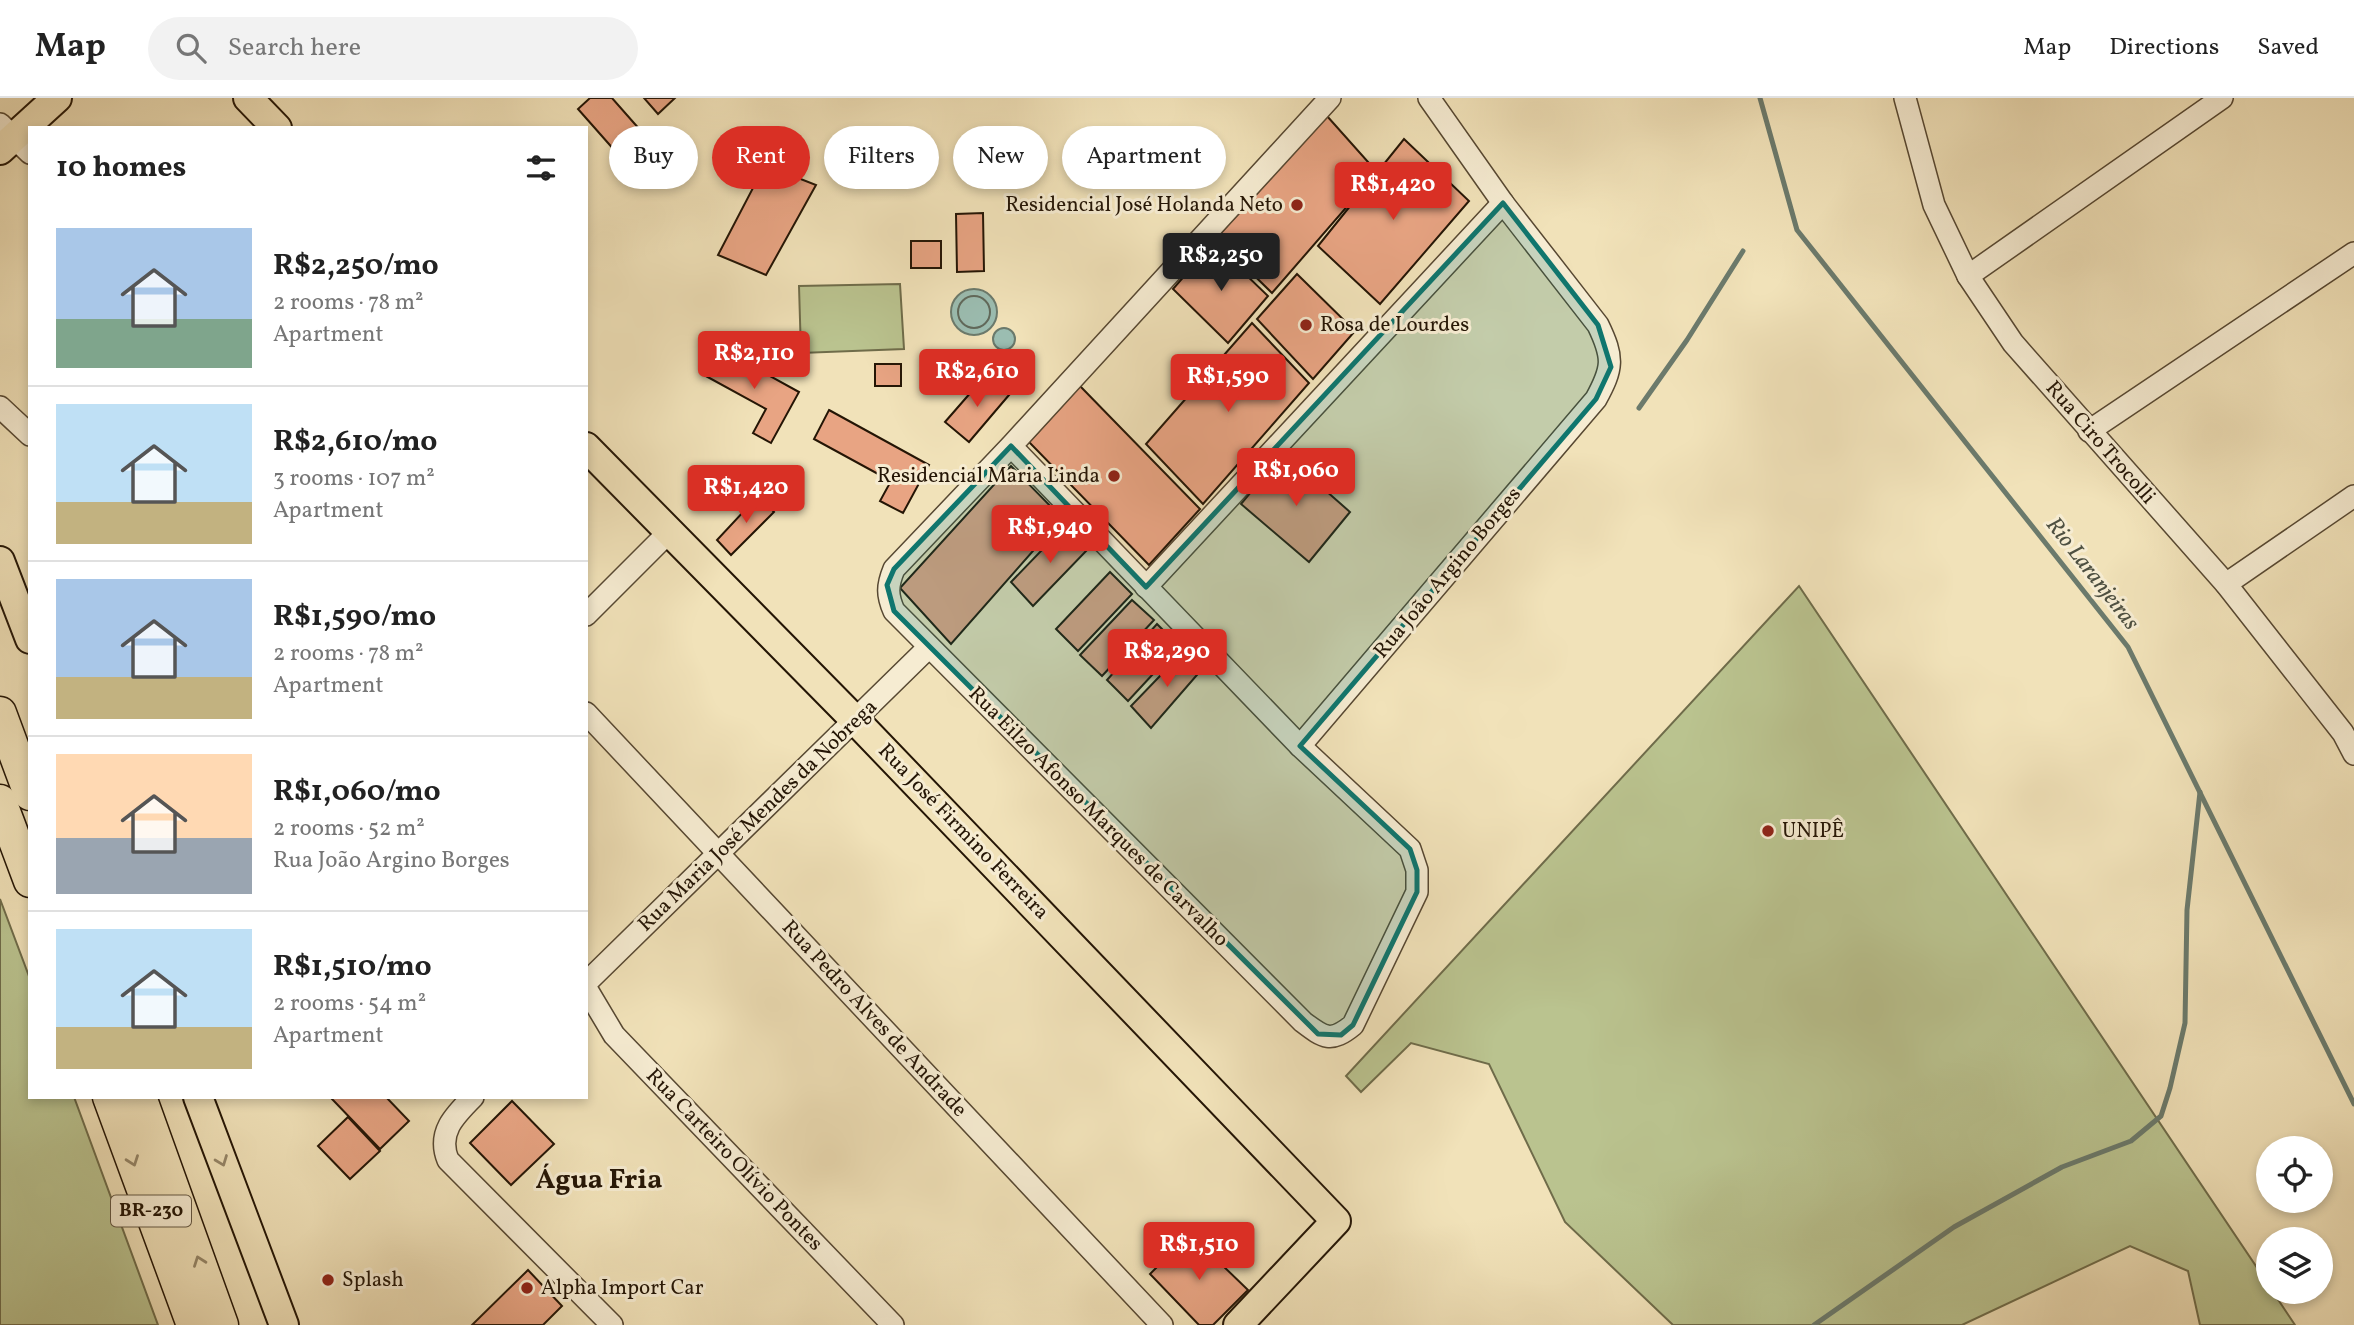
<!DOCTYPE html>
<meta charset="utf-8">
<style>
body{margin:0;font-family:Vollkorn,serif;background:#f2f2f2;color:#222;height:100vh;display:flex;flex-direction:column;font-size:26px;white-space:nowrap}
*{box-sizing:border-box;margin:0}
p{font-size:23px;color:#767676}
.icon{flex:none;width:38px;height:38px;fill:none;stroke:currentColor;stroke-width:2;stroke-linecap:round;stroke-linejoin:round}
.map{position:relative;flex:1;overflow:hidden}
.panel{position:absolute;left:28px;top:28px;width:560px;height:973px;display:flex;flex-direction:column;background:#fff;border-radius:0px;box-shadow:0 4px 10px #0003}
.panel>*{flex:none}
.banner{position:absolute;left:609px;top:28px;width:665px;height:63px;display:flex;gap:14px}
.controls{position:absolute;left:2256px;top:1038px;display:grid;gap:14px}
.controls a{display:grid;place-items:center;width:77px;height:77px;border-radius:50%;background:#fff;box-shadow:0 4px 10px #0003;font-size:35px}
.price{position:absolute;translate:-50% -60px;padding:0 16px;border-radius:7px;background:#d93025;color:#fff;font-size:23px;line-height:46px;filter:drop-shadow(0 2px 4px #0008)}
.price::after{content:'';position:absolute;left:50%;top:42px;width:21px;height:16px;margin-left:-10px;background:inherit;clip-path:polygon(0 0,100% 0,50% 100%)}
.price.current{background:#222;color:#fff}
ul{padding:0;list-style:none}
li{display:flex;align-items:center;gap:21px;height:175px;padding:0 28px}
li+li{border-top:2px solid #e0e0e0}
li span{display:grid;place-items:center;flex:none;width:196px;height:140px;border-radius:0px;color:#555}
li>.icon{margin-inline-start:auto}
span .icon{width:84px;height:84px;fill:#fffc;stroke-width:1}
li b{font-size:30px}
h2{display:flex;justify-content:space-between;align-items:center;height:84px;padding:0 28px;font-size:30px}
.pill{padding:0 24px;border-radius:32px;background:#fff;box-shadow:0 4px 10px #0003;font-size:24px;line-height:63px}
.pill.current{background:#d93025;color:#fff}
header{display:flex;align-items:center;gap:42px;box-sizing:border-box;height:98px;padding:0 35px;background:#fff;border-bottom:2px solid #e0e0e0}
header strong{font-size:33px}
nav{display:flex;gap:38px;margin-inline-start:auto;font-size:24px}
.search{width:490px;height:63px;background:#f2f2f2;display:flex;align-items:center;gap:18px;box-sizing:border-box;padding:0 24px;border-radius:38px;color:#767676;font-size:26px}
.map>svg:first-child{display:block}
.green{fill:#bac38f;stroke:#6f6c4a;stroke-width:2}
.water{fill:#9bbdb1;stroke:#6b7a6c;stroke-width:2}
.lines{fill:none;stroke-linecap:round;stroke-linejoin:round}
.shore{stroke:#60695b;stroke-width:2}
.stream{stroke:#6b7a6c;stroke-width:5}
.building{fill:#e8a483;stroke:#241505;stroke-width:2}
.minor-casing{stroke:#574832;stroke-width:24}
.major-casing{stroke:#241505;stroke-width:32}
.highway-casing{stroke:#241505;stroke-width:35}
.minor{stroke:#f6ecd2;stroke-width:21}
.major{stroke:#f1e2b9;stroke-width:28}
.highway{stroke:#f1e2b9;stroke-width:32}
.oneway{stroke:#958668}
.marked{fill:#0f766e;fill-opacity:0.2;stroke:#0f766e;stroke-width:5;stroke-linejoin:round}
.poi-dot{fill:#8f2418;stroke:#f6ecd2;stroke-width:2.5}
.labels{text-anchor:middle;dominant-baseline:central;stroke-width:6;stroke-linejoin:round;paint-order:stroke}
.shield{fill:#f6ecd2;stroke:#635642;stroke-width:2}
.shield-label{font-size:19px;font-weight:bold;fill:#241505}
.poi-label{font-size:21px;fill:#241505;stroke:#f6ecd2;text-anchor:start}
.street-label{font-size:21px;fill:#241505;stroke:#f6ecd2}
.water-label{font-size:23px;font-style:italic;fill:#4e5041;stroke:#f6ecd2}
.district-label{font-size:28px;font-weight:bold;fill:#241505;stroke:#f6ecd2}
</style>
<header>
<strong>Map</strong>
<div class="search"><svg class="icon" aria-label="search" viewBox="0 0 24 24"><circle cx="10" cy="10" r="6"/><path d="M15 15l6 6"/></svg>Search here</div>
<nav><a>Map</a><a>Directions</a><a>Saved</a></nav>
</header>
<div class="map">
<svg width="2354" height="1227" viewBox="0 0 2354 1227">
<rect width="100%" height="100%" fill="#f1e2b9"/>
<filter id="stains"><feTurbulence type="fractalNoise" baseFrequency=".00286" numOctaves="4"/><feColorMatrix values="0 0 0 0 .2 0 0 0 0 .09 0 0 0 0 .02 0 0 0 .5 -.17"/></filter>
<radialGradient id="worn" r=".72"><stop offset=".6" stop-color="#630" stop-opacity="0"/><stop offset="1" stop-color="#630" stop-opacity=".3"/></radialGradient>
<g class="green">
<polygon points="900,186 904,251 801,255 799,188"/>
<polygon points="1799,488 2268,1186 2268,1194 2273,1194 2295,1227 2200,1227 2188,1173 2130,1148 1962,1227 1673,1227 1565,1124 1489,966 1411,945 1361,994 1346,978"/>
<polygon points="0,801 30,881 30,999 74,999 158,1227 0,1227"/>
</g>
<g class="water">
<circle cx="974" cy="214" r="23"/>
<circle cx="1004" cy="241" r="11"/>
<circle cx="941" cy="265" r="11"/>
</g>
<g class="lines">
<circle class="shore" cx="974" cy="214" r="16"/>
<g class="stream">
<polyline points="1760,0 1797,132 2128,549 2354,1006"/>
<polyline points="1639,310 1687,242 1743,153"/>
<polyline points="1814,1227 1954,1129 2062,1069 2131,1043 2161,1018 2170,990 2185,925 2187,812 2200,694"/>
</g>
</g>
<g class="building">
<polygon points="590,0 612,0 641,33 616,54 578,11"/>
<polygon points="644,0 675,0 658,16"/>
<polygon points="1327,18 1377,74 1272,195 1216,140"/>
<polygon points="1404,41 1469,103 1380,206 1318,148"/>
<polygon points="765,67 816,87 766,177 718,157"/>
<polygon points="983,115 984,173 957,174 956,116"/>
<rect x="911" y="143" width="30" height="27"/>
<polygon points="1213,145 1268,198 1228,245 1173,191"/>
<polygon points="1297,176 1355,233 1313,281 1257,221"/>
<polygon points="1252,225 1309,285 1203,406 1146,346"/>
<polygon points="719,250 799,294 771,345 753,335 766,311 704,277"/>
<rect x="875" y="266" width="26" height="22"/>
<polygon points="986,277 1009,297 969,344 945,324"/>
<polygon points="1080,288 1200,411 1149,467 1029,344"/>
<polygon points="829,312 929,367 903,415 880,403 891,383 814,341"/>
<polygon points="1283,355 1350,414 1309,464 1241,406"/>
<polygon points="1011,368 1062,420 951,546 900,490"/>
<polygon points="759,397 774,414 731,457 717,442"/>
<polygon points="1067,426 1089,450 1033,508 1011,484"/>
<polygon points="1110,474 1132,496 1078,553 1056,531"/>
<polygon points="1132,502 1154,522 1102,578 1080,557"/>
<polygon points="1157,526 1179,548 1128,603 1107,582"/>
<polygon points="1185,552 1203,570 1151,630 1131,608"/>
<polygon points="334,999 386,999 409,1023 380,1051 332,1001"/>
<polygon points="512,1003 554,1046 511,1087 470,1045"/>
<polygon points="348,1019 380,1053 350,1081 318,1048"/>
<polygon points="1190,1136 1248,1192 1213,1227 1199,1227 1150,1176"/>
<polygon points="528,1172 562,1208 543,1227 472,1227"/>
</g>
<g class="lines">
<defs>
<g id="minor">
<polyline points="1905,0 1934,107 1968,178 2013,245 2226,486 2343,635 2354,656"/>
<polyline points="0,26 30,55"/>
<polyline points="1968,178 2222,0"/>
<polyline points="0,309 30,337"/>
<polyline points="2089,333 2354,155"/>
<path d="M 1011,348 L 1300,648 L 1410,751 L 1417,772 L 1417,794 L 1353,927 C 1331,945 1324,940 1303,924 L 894,513 C 887,497 887,488 894,471 L 1011,348 L 1330,0"/>
<polyline points="2226,486 2354,398"/>
<polyline points="1146,489 1503,105"/>
<polyline points="586,517 669,434"/>
<polyline points="586,615 1162,1227"/>
<path d="M 1300,648 L 1596,301 C 1613,270 1614,260 1598,227 L 1503,105 L 1429,0"/>
<polyline points="586,885 929,549"/>
<polyline points="586,890 614,937 893,1227"/>
<path d="M 473,999 C 454,1018 437,1035 448,1062 L 612,1227"/>
</g>
<g id="major">
<polyline points="248,0 277,30"/>
<polyline points="0,52 57,0"/>
<polyline points="586,349 856,623 1336,1123 1238,1227"/>
<polyline points="0,463 30,541"/>
<polyline points="198,999 284,1227"/>
</g>
<g id="highway">
<polyline points="0,615 30,696"/>
<polyline points="0,703 30,783"/>
<polyline points="109,999 193,1227"/>
<polyline points="140,999 222,1227"/>
</g>
</defs>
<use href="#minor" class="minor-casing"/>
<use href="#major" class="major-casing"/>
<use href="#highway" class="highway-casing"/>
<use href="#minor" class="minor"/>
<use href="#major" class="major"/>
<use href="#highway" class="highway"/>
</g>
<defs><path id="oneway-chevron" d="M-2-3.5L2.5 0L-2 3.5" fill="none" stroke-width="1.6" stroke-linecap="round" stroke-linejoin="round" transform="scale(1.75)"/></defs>
<g class="oneway">
<use href="#oneway-chevron" transform="translate(133 1063) rotate(70)"/>
<use href="#oneway-chevron" transform="translate(222 1063) rotate(69)"/>
<use href="#oneway-chevron" transform="translate(199 1163) rotate(-110)"/>
</g>
<path class="marked" d="M 1503,105 L 1598,227 L 1611,269 L 1596,301 L 1300,648 L 1410,751 L 1417,772 L 1417,794 L 1353,927 L 1341,937 L 1318,936 L 894,513 L 887,487 L 894,471 L 1011,348 L 1146,489 Z"/>
<g class="poi-dot">
<circle cx="1297" cy="107" r="7"/>
<circle cx="1306" cy="227" r="7"/>
<circle cx="1114" cy="378" r="7"/>
<circle cx="1768" cy="733" r="7"/>
<circle cx="328" cy="1182" r="7"/>
<circle cx="527" cy="1190" r="7"/>
</g>
<g class="labels">
<rect class="shield" x="111" y="1097.5" width="80" height="31" rx="5"/>
<g class="shield-label">
<text x="151" y="1113">BR-230</text>
</g>
<g class="poi-label">
<text x="1283" y="107" text-anchor="end">Residencial José Holanda Neto</text>
<text x="1320" y="227">Rosa de Lourdes</text>
<text x="1100" y="378" text-anchor="end">Residencial Maria Linda</text>
<text x="1782" y="733">UNIPÊ</text>
<text x="342" y="1182">Splash</text>
<text x="541" y="1190">Alpha Import Car</text>
</g>
<g class="street-label">
<text transform="translate(2100 345) rotate(49)">Rua Ciro Trocolli</text>
<text transform="translate(1448 475) rotate(-50)">Rua João Argino Borges</text>
<text transform="translate(758 718) rotate(-44)">Rua Maria José Mendes da Nobrega</text>
<text transform="translate(1098 719) rotate(45)">Rua Eilzo Afonso Marques de Carvalho</text>
<text transform="translate(963 734) rotate(46)">Rua José Firmino Ferreira</text>
<text transform="translate(874 921) rotate(47)">Rua Pedro Alves de Andrade</text>
<text transform="translate(734 1062) rotate(46)">Rua Carteiro Olívio Pontes</text>
</g>
<g class="water-label">
<text transform="translate(2092 476) rotate(52)">Rio Laranjeiras</text>
</g>
<g class="district-label">
<text x="599" y="1082">Água Fria</text>
</g>
</g>
<rect width="100%" height="100%" filter="url(#stains)"/>
<rect width="100%" height="100%" fill="url(#worn)"/>
</svg>
<div class="controls">
<a><svg class="icon" aria-label="locate" viewBox="0 0 24 24"><circle cx="12" cy="12" r="6"/><path d="M12 2v4M12 18v4M2 12h4M18 12h4"/></svg></a>
<a><svg class="icon" aria-label="layers" viewBox="0 0 24 24"><path d="M12 4l9 5-9 5-9-5zM3 14l9 5 9-5"/></svg></a>
</div>
<b class="price" style="left:1393px;top:124px">R$1,420</b>
<b class="price current" style="left:1221px;top:195px">R$2,250</b>
<b class="price" style="left:754px;top:293px">R$2,110</b>
<b class="price" style="left:977px;top:311px">R$2,610</b>
<b class="price" style="left:1228px;top:316px">R$1,590</b>
<b class="price" style="left:1296px;top:410px">R$1,060</b>
<b class="price" style="left:746px;top:427px">R$1,420</b>
<b class="price" style="left:1050px;top:467px">R$1,940</b>
<b class="price" style="left:1167px;top:591px">R$2,290</b>
<b class="price" style="left:1199px;top:1184px">R$1,510</b>
<div class="banner">
<a class="pill">Buy</a>
<a class="pill current">Rent</a>
<a class="pill">Filters</a>
<a class="pill">New</a>
<a class="pill">Apartment</a>
</div>
<section class="panel">
<h2>10 homes<svg class="icon" aria-label="filters" viewBox="0 0 24 24"><path d="M4 7h16M4 17h16"/><circle cx="9" cy="7" r="2"/><circle cx="15" cy="17" r="2"/></svg></h2>
<ul>
<li><span style="background:linear-gradient(#a9c7e8 65%,#7fa58c 0)"><svg class="icon" aria-label="home" viewBox="0 0 24 24"><path d="M3 11l9-7 9 7M6 9v11h12V9"/></svg></span><div><b>R$2,250/mo</b><p>2 rooms · 78 m²</p><p>Apartment</p></div></li>
<li><span style="background:linear-gradient(#bfe0f5 70%,#c2b280 0)"><svg class="icon" aria-label="home" viewBox="0 0 24 24"><path d="M3 11l9-7 9 7M6 9v11h12V9"/></svg></span><div><b>R$2,610/mo</b><p>3 rooms · 107 m²</p><p>Apartment</p></div></li>
<li><span style="background:linear-gradient(#a9c7e8 70%,#c2b280 0)"><svg class="icon" aria-label="home" viewBox="0 0 24 24"><path d="M3 11l9-7 9 7M6 9v11h12V9"/></svg></span><div><b>R$1,590/mo</b><p>2 rooms · 78 m²</p><p>Apartment</p></div></li>
<li><span style="background:linear-gradient(#ffd9b3 60%,#9aa5b1 0)"><svg class="icon" aria-label="home" viewBox="0 0 24 24"><path d="M3 11l9-7 9 7M6 9v11h12V9"/></svg></span><div><b>R$1,060/mo</b><p>2 rooms · 52 m²</p><p>Rua João Argino Borges</p></div></li>
<li><span style="background:linear-gradient(#bfe0f5 70%,#c2b280 0)"><svg class="icon" aria-label="home" viewBox="0 0 24 24"><path d="M3 11l9-7 9 7M6 9v11h12V9"/></svg></span><div><b>R$1,510/mo</b><p>2 rooms · 54 m²</p><p>Apartment</p></div></li>
</ul>
</section>
</div>
